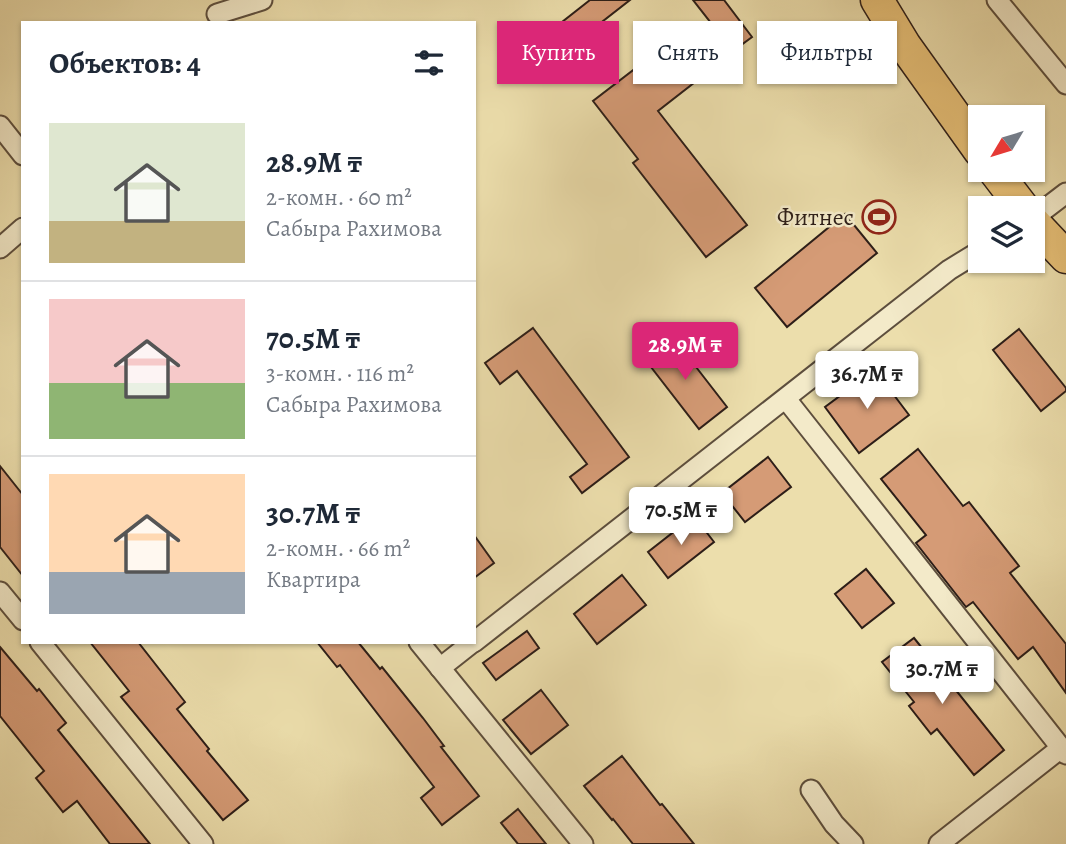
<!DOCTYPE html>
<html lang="ru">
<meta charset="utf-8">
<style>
body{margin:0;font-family:Alegreya,serif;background:#f6f6f7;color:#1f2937;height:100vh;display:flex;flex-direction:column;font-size:26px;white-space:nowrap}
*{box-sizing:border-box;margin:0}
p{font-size:23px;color:#747a83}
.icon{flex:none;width:38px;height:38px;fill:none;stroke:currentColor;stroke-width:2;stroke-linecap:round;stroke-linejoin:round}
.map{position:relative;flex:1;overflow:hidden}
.sheet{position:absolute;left:21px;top:21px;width:455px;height:623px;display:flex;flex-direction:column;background:#fff;border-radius:0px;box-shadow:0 2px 5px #0004}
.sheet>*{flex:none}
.hud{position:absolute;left:497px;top:21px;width:464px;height:63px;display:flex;gap:14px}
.needle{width:46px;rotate:232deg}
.tools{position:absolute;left:968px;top:105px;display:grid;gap:14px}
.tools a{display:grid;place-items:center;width:77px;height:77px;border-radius:0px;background:#fff;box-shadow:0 2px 5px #0004;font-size:35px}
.price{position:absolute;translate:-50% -60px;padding:0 16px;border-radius:7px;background:#fff;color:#222;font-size:23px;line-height:46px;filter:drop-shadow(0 2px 4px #0008)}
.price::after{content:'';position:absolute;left:50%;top:42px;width:21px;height:16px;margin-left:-10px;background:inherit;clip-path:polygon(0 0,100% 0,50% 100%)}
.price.active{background:#db2777;color:#fff}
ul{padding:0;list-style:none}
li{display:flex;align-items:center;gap:21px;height:175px;padding:0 28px}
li+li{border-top:2px solid #e0e1e3}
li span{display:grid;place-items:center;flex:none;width:196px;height:140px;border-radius:0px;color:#555}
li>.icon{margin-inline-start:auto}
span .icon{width:84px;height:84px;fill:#fffc;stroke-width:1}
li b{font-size:30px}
h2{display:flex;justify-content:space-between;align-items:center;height:84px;padding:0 28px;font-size:30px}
.tag{padding:0 24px;border-radius:0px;background:#fff;box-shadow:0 2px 5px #0004;font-size:24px;line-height:63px}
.tag.active{background:#db2777;color:#fff}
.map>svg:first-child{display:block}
.building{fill:#d59b76;stroke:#2d1e18;stroke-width:2}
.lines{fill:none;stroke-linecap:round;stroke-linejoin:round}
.street-casing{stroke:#5d4e3d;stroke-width:23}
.primary-casing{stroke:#2d1e18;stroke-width:35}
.street{stroke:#f3eac9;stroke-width:19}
.primary{stroke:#e6bf76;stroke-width:32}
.labels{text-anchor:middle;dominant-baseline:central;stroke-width:5;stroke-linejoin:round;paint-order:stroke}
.poi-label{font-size:24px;fill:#2d1e18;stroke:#f3eac9;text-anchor:end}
</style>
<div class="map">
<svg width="1066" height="844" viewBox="0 0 1066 844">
<rect width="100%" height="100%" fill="#ecdeac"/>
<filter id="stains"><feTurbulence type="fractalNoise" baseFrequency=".00286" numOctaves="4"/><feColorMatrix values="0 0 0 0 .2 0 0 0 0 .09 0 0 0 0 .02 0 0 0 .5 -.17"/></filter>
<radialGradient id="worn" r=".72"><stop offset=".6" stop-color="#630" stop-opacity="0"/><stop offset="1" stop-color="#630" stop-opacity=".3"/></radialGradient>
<g class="building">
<polygon points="590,0 630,0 575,43 591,63 575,76 543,37"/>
<polygon points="693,0 724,0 752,37 733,51"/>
<polygon points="675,38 704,75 658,111 747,225 706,257 633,163 638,159 593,101"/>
<polygon points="845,214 877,253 787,327 755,288"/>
<polygon points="533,328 629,457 582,493 570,477 587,464 517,371 500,384 485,363"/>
<polygon points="1019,329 1066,388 1066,391 1041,411 993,350"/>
<polygon points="672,336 727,407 699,429 644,358"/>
<polygon points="875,370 909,415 859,453 825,407"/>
<polygon points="918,449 963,506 969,502 1019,566 1010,573 1066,644 1066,693 1033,647 1018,659 973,602 966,607 916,543 926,535 881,479"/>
<polygon points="768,457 791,487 745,522 722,493"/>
<polygon points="0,466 23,495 23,576 0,547"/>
<polygon points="694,516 714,542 668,578 648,552"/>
<polygon points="474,535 494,563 474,578"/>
<polygon points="866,569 894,603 862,628 835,594"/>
<polygon points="622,575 646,605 597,644 574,614"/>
<polygon points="527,631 539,648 496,680 483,663"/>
<polygon points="914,638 1004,750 974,775 937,729 931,734 909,706 914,702 882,662"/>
<polygon points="90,642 138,642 185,702 177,709 209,749 207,751 248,800 223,820 121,697 129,691"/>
<polygon points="317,642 358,642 380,669 382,667 423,718 444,746 441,747 479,796 442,825 421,798 434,787 340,665 337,667"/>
<polygon points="0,647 37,691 39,689 66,723 58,730 150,844 110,844 77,801 63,812 36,778 44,771 0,716"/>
<polygon points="541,690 568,725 531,754 503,720"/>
<polygon points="622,756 660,805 662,804 694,844 633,844 613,819 612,820 584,786"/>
<polygon points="518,809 546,844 518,844 501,823"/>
</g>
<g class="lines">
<defs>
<g id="street">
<polyline points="997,0 1066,84"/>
<polyline points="217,14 262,0"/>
<polyline points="0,126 23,155"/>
<polyline points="1032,219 1066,193"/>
<polyline points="0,248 23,228"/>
<polyline points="786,399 1066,754"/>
<polyline points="0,592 23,620"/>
<polyline points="40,642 203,844"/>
<polyline points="419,642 583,844"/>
<polyline points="474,642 949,270 980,251"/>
<polyline points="440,668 473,642"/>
<polyline points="811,790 834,824 853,844"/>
<polyline points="939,844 1061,748"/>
</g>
<g id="primary">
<polyline points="877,0 905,46 980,151"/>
<polyline points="994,170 1023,208"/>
<polyline points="1032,221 1066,257"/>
</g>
</defs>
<use href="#street" class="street-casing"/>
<use href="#primary" class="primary-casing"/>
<use href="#street" class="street"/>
<use href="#primary" class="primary"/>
</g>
<defs>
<symbol id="stadium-ring" viewBox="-11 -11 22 22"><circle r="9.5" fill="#f3eac9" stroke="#8f2418" stroke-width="1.5"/><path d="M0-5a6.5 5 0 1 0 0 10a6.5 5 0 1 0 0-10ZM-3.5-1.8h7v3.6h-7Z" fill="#8f2418"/></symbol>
</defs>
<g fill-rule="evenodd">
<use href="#stadium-ring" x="860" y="198" width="38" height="38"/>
</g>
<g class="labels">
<g class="poi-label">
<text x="854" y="217">Фитнес</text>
</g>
</g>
<rect width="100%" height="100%" filter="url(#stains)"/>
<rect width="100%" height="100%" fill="url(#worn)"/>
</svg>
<div class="tools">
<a><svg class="needle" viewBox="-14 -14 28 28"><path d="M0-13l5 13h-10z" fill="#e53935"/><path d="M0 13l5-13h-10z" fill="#747a83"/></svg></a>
<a><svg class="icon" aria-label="layers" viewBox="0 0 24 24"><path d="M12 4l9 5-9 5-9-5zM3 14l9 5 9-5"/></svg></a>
</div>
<b class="price active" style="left:685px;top:382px">28.9M ₸</b>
<b class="price" style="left:867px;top:411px">36.7M ₸</b>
<b class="price" style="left:681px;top:547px">70.5M ₸</b>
<b class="price" style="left:942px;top:706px">30.7M ₸</b>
<div class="hud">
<a class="tag active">Купить</a>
<a class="tag">Снять</a>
<a class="tag">Фильтры</a>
</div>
<section class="sheet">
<h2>Объектов: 4<svg class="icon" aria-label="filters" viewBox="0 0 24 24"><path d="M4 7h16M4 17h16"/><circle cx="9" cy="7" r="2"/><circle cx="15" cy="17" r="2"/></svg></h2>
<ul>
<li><span style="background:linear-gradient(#dfe7d0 70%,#c2b280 0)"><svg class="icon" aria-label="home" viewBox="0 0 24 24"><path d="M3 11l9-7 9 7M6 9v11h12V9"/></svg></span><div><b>28.9M ₸</b><p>2-комн. · 60 m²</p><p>Сабыра Рахимова</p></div></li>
<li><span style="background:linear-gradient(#f6c9c9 60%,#8fb573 0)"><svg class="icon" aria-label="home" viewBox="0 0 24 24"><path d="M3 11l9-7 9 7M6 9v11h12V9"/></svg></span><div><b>70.5M ₸</b><p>3-комн. · 116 m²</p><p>Сабыра Рахимова</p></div></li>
<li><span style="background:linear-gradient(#ffd9b3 70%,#9aa5b1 0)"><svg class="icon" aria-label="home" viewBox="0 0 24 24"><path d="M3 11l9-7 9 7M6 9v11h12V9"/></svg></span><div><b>30.7M ₸</b><p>2-комн. · 66 m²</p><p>Квартира</p></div></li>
</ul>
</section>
</div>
